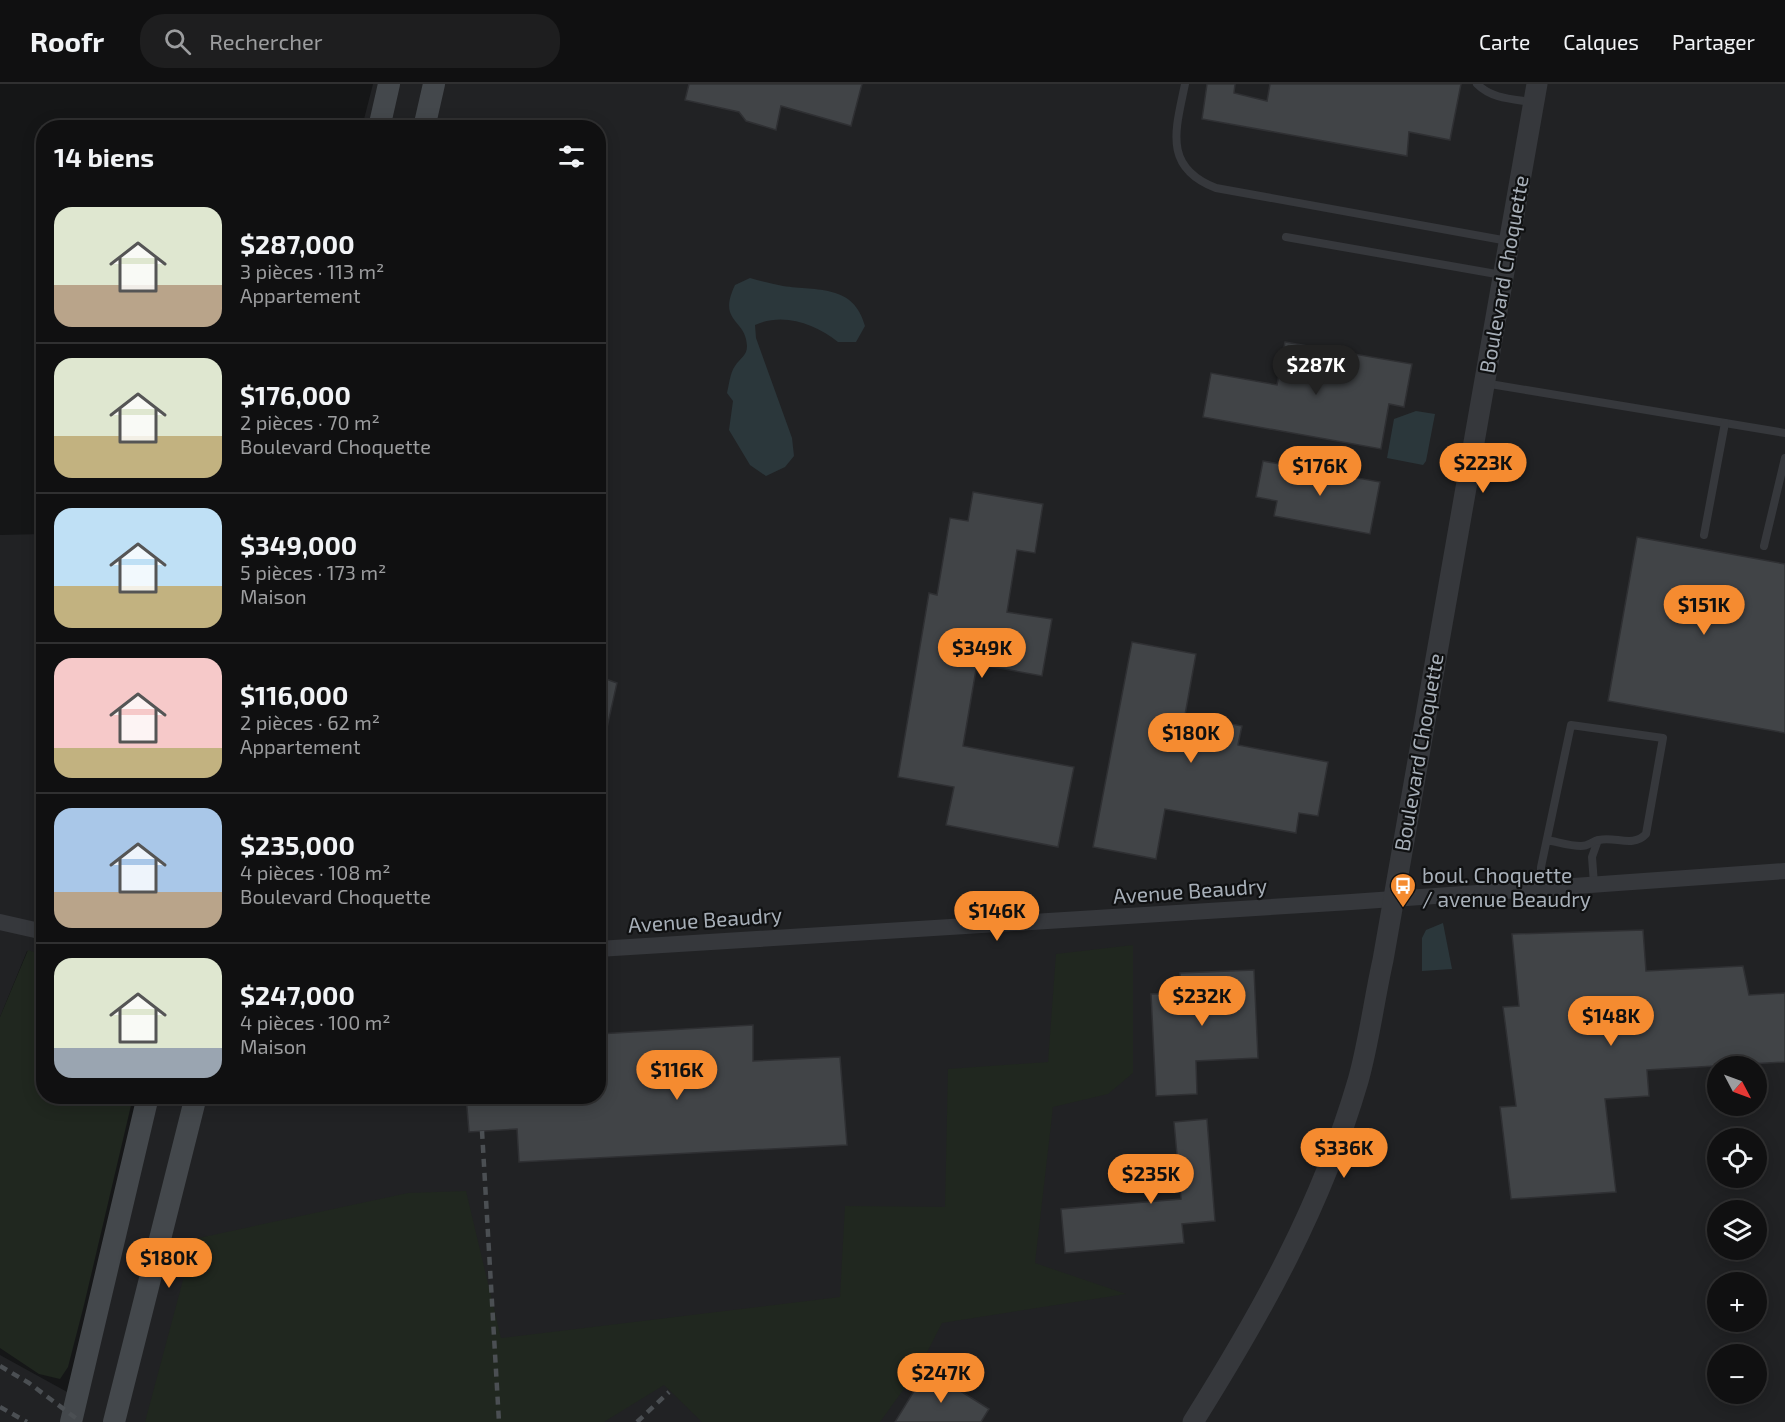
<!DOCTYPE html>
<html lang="fr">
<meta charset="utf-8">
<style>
body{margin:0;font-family:"Exo 2",sans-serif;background:#1e1e1f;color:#f1f3f6;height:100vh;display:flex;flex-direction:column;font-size:22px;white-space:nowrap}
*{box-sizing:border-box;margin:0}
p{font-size:20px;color:#9c9d9f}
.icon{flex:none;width:33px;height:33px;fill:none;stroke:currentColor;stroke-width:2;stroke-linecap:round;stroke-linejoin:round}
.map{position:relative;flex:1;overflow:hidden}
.panel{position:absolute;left:36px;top:36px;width:570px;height:984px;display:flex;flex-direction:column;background:#101011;border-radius:24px;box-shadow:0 3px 15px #0003,0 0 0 2px #303031}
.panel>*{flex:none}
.needle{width:39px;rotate:131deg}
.controls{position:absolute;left:1707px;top:972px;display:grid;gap:12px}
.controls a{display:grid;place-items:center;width:60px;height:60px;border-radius:50%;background:#101011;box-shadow:0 3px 15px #0003,0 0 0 2px #303031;font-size:30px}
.price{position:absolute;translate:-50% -51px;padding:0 14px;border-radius:21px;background:#f58b30;color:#111;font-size:20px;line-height:39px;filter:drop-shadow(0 2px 3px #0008)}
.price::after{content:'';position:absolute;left:50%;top:36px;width:18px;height:14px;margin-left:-9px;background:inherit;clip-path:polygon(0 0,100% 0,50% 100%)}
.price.current{background:#222;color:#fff}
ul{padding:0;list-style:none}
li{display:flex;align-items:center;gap:18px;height:150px;padding:0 18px}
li+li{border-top:2px solid #303031}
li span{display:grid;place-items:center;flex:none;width:168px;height:120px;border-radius:18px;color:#555}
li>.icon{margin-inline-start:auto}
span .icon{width:72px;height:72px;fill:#fffc;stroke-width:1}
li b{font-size:26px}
h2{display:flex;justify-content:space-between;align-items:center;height:72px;padding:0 18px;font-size:26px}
header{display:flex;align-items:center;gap:36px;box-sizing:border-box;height:84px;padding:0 30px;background:#101011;border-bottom:2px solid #303031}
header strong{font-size:28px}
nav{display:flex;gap:33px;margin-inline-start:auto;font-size:21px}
.search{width:420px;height:54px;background:#1e1e1f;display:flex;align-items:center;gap:15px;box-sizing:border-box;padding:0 21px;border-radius:24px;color:#9c9d9f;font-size:22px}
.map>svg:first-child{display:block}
.built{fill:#212224;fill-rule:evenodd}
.green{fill:#20271f}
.water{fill:#2b373b}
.building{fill:#414447;stroke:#2f3033;stroke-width:1.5}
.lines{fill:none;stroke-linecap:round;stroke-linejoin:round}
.service{stroke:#36383c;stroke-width:8}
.minor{stroke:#36383c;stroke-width:16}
.tertiary{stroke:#36383c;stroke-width:21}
.secondary{stroke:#44484c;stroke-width:22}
.rail{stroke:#4b4f53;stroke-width:4.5;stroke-dasharray:8 6;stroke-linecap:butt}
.labels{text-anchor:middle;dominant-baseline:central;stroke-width:4.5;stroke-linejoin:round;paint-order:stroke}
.street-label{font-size:21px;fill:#a7afb8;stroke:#101112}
.poi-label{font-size:21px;fill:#a7afb8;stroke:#101112;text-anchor:start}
</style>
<header>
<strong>Roofr</strong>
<div class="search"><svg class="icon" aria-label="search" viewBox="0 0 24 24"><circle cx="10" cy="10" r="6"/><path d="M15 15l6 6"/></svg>Rechercher</div>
<nav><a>Carte</a><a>Calques</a><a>Partager</a></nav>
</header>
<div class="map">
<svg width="1785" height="1338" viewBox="0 0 1785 1338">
<rect width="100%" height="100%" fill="#151617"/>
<g class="built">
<path d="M 373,0 L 1785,0 L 1785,1338 L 0,1338 L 0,1271 L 69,1309 L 143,1013 L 598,1012 L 598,44 L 362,43 ZM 1718,982 L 1756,982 L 1756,1022 L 1718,1022 ZM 1718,1054 L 1756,1054 L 1756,1094 L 1718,1094 ZM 1718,1126 L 1756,1126 L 1756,1166 L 1718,1166 ZM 1718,1198 L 1756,1198 L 1756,1238 L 1718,1238 ZM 1718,1270 L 1756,1270 L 1756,1310 L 1718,1310 Z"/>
<polygon points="43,450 43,870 27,867 0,933 0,451"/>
</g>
<g class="green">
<polygon points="1133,861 1133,989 1108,1010 1053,1023 1035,1179 1126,1210 942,1239 919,1284 880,1338 702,1338 664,1301 604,1338 145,1338 194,1155 408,1109 466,1107 501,1254 840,1213 845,1122 945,1123 948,985 1048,978 1056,870"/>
<polygon points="28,866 43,871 44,1012 133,1013 84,1221 68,1283 60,1295 39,1290 0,1264 0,933"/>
</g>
<g class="water">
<path d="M 750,194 C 761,197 772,200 783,202 C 817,207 854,200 865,242 L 856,258 L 838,258 C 815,240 784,228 755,241 L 756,254 L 792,354 L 794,372 L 785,383 L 766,392 L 750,381 L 729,346 L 733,317 L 727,309 C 729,301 730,289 735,282 C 740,274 747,272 747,262 C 746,234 717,239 735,201 Z"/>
<polygon points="1416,327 1435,330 1426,377 1423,381 1387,374 1394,335"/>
<polygon points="1443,839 1452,885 1422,887 1422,854 1426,846"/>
</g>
<g class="building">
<polygon points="689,0 862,0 851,42 781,22 776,46 746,37 739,28 685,16"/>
<polygon points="1207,0 1235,0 1234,9 1267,17 1270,0 1461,0 1450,56 1409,48 1407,72 1202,35"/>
<polygon points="1285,258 1412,280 1404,323 1389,320 1381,365 1203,333 1211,289 1277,301"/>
<polygon points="1263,377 1380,398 1370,450 1274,432 1277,417 1256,413"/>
<polygon points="973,408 1043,420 1035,469 1017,466 1007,528 1052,535 1042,592 977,580 963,662 1074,683 1058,763 946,741 954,703 898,693 929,509 937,511 950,434 968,437"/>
<polygon points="1637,453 1785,480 1785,649 1608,617"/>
<polygon points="1132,558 1196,570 1185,631 1242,642 1238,661 1328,678 1318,732 1299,729 1296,749 1165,725 1156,775 1093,763"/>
<polygon points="598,592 617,599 604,657 598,656"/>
<polygon points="1643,846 1646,887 1743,882 1749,911 1785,909 1785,978 1647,986 1649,1012 1605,1015 1616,1108 1511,1115 1500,1023 1516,1022 1503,923 1519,922 1512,850"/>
<polygon points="1254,886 1258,974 1196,977 1197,1010 1156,1012 1151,910 1181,909 1180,889"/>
<polygon points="753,941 753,977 840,973 847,1061 519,1078 517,1045 469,1048 466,1012 598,1012 598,950"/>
<polygon points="1207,1035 1215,1137 1182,1140 1184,1159 1065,1169 1061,1125 1181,1115 1174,1038"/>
<polygon points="927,1286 989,1325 981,1338 895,1338"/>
</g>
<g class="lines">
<g class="service">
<path d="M 1185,0 C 1176,45 1162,83 1216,104 L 1508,157"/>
<path d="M 1477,0 C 1492,15 1512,15 1532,18"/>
<polyline points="1286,153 1502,191"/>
<polyline points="1484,299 1785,349"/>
<polyline points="1704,451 1725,339"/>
<polyline points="1764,462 1785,374"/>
<polyline points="1594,800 1592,773 1598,756"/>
<path d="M 1541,803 L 1541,783 L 1571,641 L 1663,654 L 1646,750 C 1633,764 1615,752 1599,756 C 1592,757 1589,762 1581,762 C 1570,762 1558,758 1547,756"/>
</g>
<g class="minor">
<polyline points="0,838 44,848"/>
<polyline points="598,865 1351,818 1785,787"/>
</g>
<path class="tertiary" d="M 1193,1338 C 1262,1228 1321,1123 1358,997 C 1369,958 1374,916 1383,876 L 1537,0"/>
<g class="secondary">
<polyline points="379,44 389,0"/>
<polyline points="424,44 434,0"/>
<polyline points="71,1338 148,1012"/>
<polyline points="114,1338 196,1012"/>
</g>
<g class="rail">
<polyline points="482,1047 499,1338"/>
<polyline points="0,1282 29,1299 81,1338"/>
<polyline points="0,1323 27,1338"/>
<polyline points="637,1338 669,1308"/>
</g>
</g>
<defs>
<symbol id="bus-pin" viewBox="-11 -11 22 30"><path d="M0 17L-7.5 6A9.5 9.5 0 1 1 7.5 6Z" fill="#f58b30" stroke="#101112"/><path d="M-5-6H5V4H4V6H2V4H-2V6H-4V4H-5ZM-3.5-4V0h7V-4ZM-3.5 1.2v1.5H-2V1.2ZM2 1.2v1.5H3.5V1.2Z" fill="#fff"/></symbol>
</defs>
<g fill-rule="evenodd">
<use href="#bus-pin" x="1388" y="787" width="30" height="40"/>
</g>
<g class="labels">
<g class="street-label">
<text transform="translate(1503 190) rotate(-80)">Boulevard Choquette</text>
<text transform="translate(1418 668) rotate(-80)">Boulevard Choquette</text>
<text transform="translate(1190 806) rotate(-4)">Avenue Beaudry</text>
<text transform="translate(705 835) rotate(-4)">Avenue Beaudry</text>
</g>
<g class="poi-label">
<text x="1422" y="790">boul. Choquette<tspan x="1422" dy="24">/ avenue Beaudry</tspan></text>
</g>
</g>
</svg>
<div class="controls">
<a><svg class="needle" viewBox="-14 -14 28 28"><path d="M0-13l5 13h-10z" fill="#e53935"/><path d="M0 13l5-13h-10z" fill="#9c9d9f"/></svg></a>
<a><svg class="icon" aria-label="locate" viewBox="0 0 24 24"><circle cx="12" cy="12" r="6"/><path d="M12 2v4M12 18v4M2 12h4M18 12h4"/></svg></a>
<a><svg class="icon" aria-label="layers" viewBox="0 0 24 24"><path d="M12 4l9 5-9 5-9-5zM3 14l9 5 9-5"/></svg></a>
<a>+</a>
<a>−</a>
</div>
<b class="price current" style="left:1316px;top:312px">$287K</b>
<b class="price" style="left:1483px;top:410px">$223K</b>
<b class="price" style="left:1320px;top:413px">$176K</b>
<b class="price" style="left:1704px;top:552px">$151K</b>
<b class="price" style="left:982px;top:595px">$349K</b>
<b class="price" style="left:1191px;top:680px">$180K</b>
<b class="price" style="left:997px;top:858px">$146K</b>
<b class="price" style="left:1202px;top:943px">$232K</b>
<b class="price" style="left:1611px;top:963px">$148K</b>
<b class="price" style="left:677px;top:1017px">$116K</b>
<b class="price" style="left:1344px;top:1095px">$336K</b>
<b class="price" style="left:1151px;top:1121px">$235K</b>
<b class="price" style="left:169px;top:1205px">$180K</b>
<b class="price" style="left:941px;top:1320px">$247K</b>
<section class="panel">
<h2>14 biens<svg class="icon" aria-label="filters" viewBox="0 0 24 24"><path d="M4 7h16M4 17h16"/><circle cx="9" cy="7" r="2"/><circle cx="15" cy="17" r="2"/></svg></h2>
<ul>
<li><span style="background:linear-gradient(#dfe7d0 65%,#b9a48a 0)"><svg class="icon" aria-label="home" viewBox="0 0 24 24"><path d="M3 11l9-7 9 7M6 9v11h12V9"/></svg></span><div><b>$287,000</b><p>3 pièces · 113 m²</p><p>Appartement</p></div></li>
<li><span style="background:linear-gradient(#dfe7d0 65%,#c2b280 0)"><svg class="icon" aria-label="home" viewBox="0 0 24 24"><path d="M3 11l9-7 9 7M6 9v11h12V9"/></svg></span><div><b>$176,000</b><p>2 pièces · 70 m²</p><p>Boulevard Choquette</p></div></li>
<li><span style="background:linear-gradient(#bfe0f5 65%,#c2b280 0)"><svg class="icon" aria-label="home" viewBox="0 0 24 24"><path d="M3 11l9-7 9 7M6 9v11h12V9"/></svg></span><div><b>$349,000</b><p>5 pièces · 173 m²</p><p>Maison</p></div></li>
<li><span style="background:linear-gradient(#f6c9c9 75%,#c2b280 0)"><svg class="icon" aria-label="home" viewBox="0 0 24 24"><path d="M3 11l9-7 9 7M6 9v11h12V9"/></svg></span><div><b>$116,000</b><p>2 pièces · 62 m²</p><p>Appartement</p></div></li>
<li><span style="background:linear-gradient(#a9c7e8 70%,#b9a48a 0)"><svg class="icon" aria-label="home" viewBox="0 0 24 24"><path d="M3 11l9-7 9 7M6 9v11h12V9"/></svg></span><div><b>$235,000</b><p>4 pièces · 108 m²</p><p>Boulevard Choquette</p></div></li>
<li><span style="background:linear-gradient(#dfe7d0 75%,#9aa5b1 0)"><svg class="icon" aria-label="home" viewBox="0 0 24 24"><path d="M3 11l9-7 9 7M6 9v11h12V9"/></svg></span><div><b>$247,000</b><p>4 pièces · 100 m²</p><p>Maison</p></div></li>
</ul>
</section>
</div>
